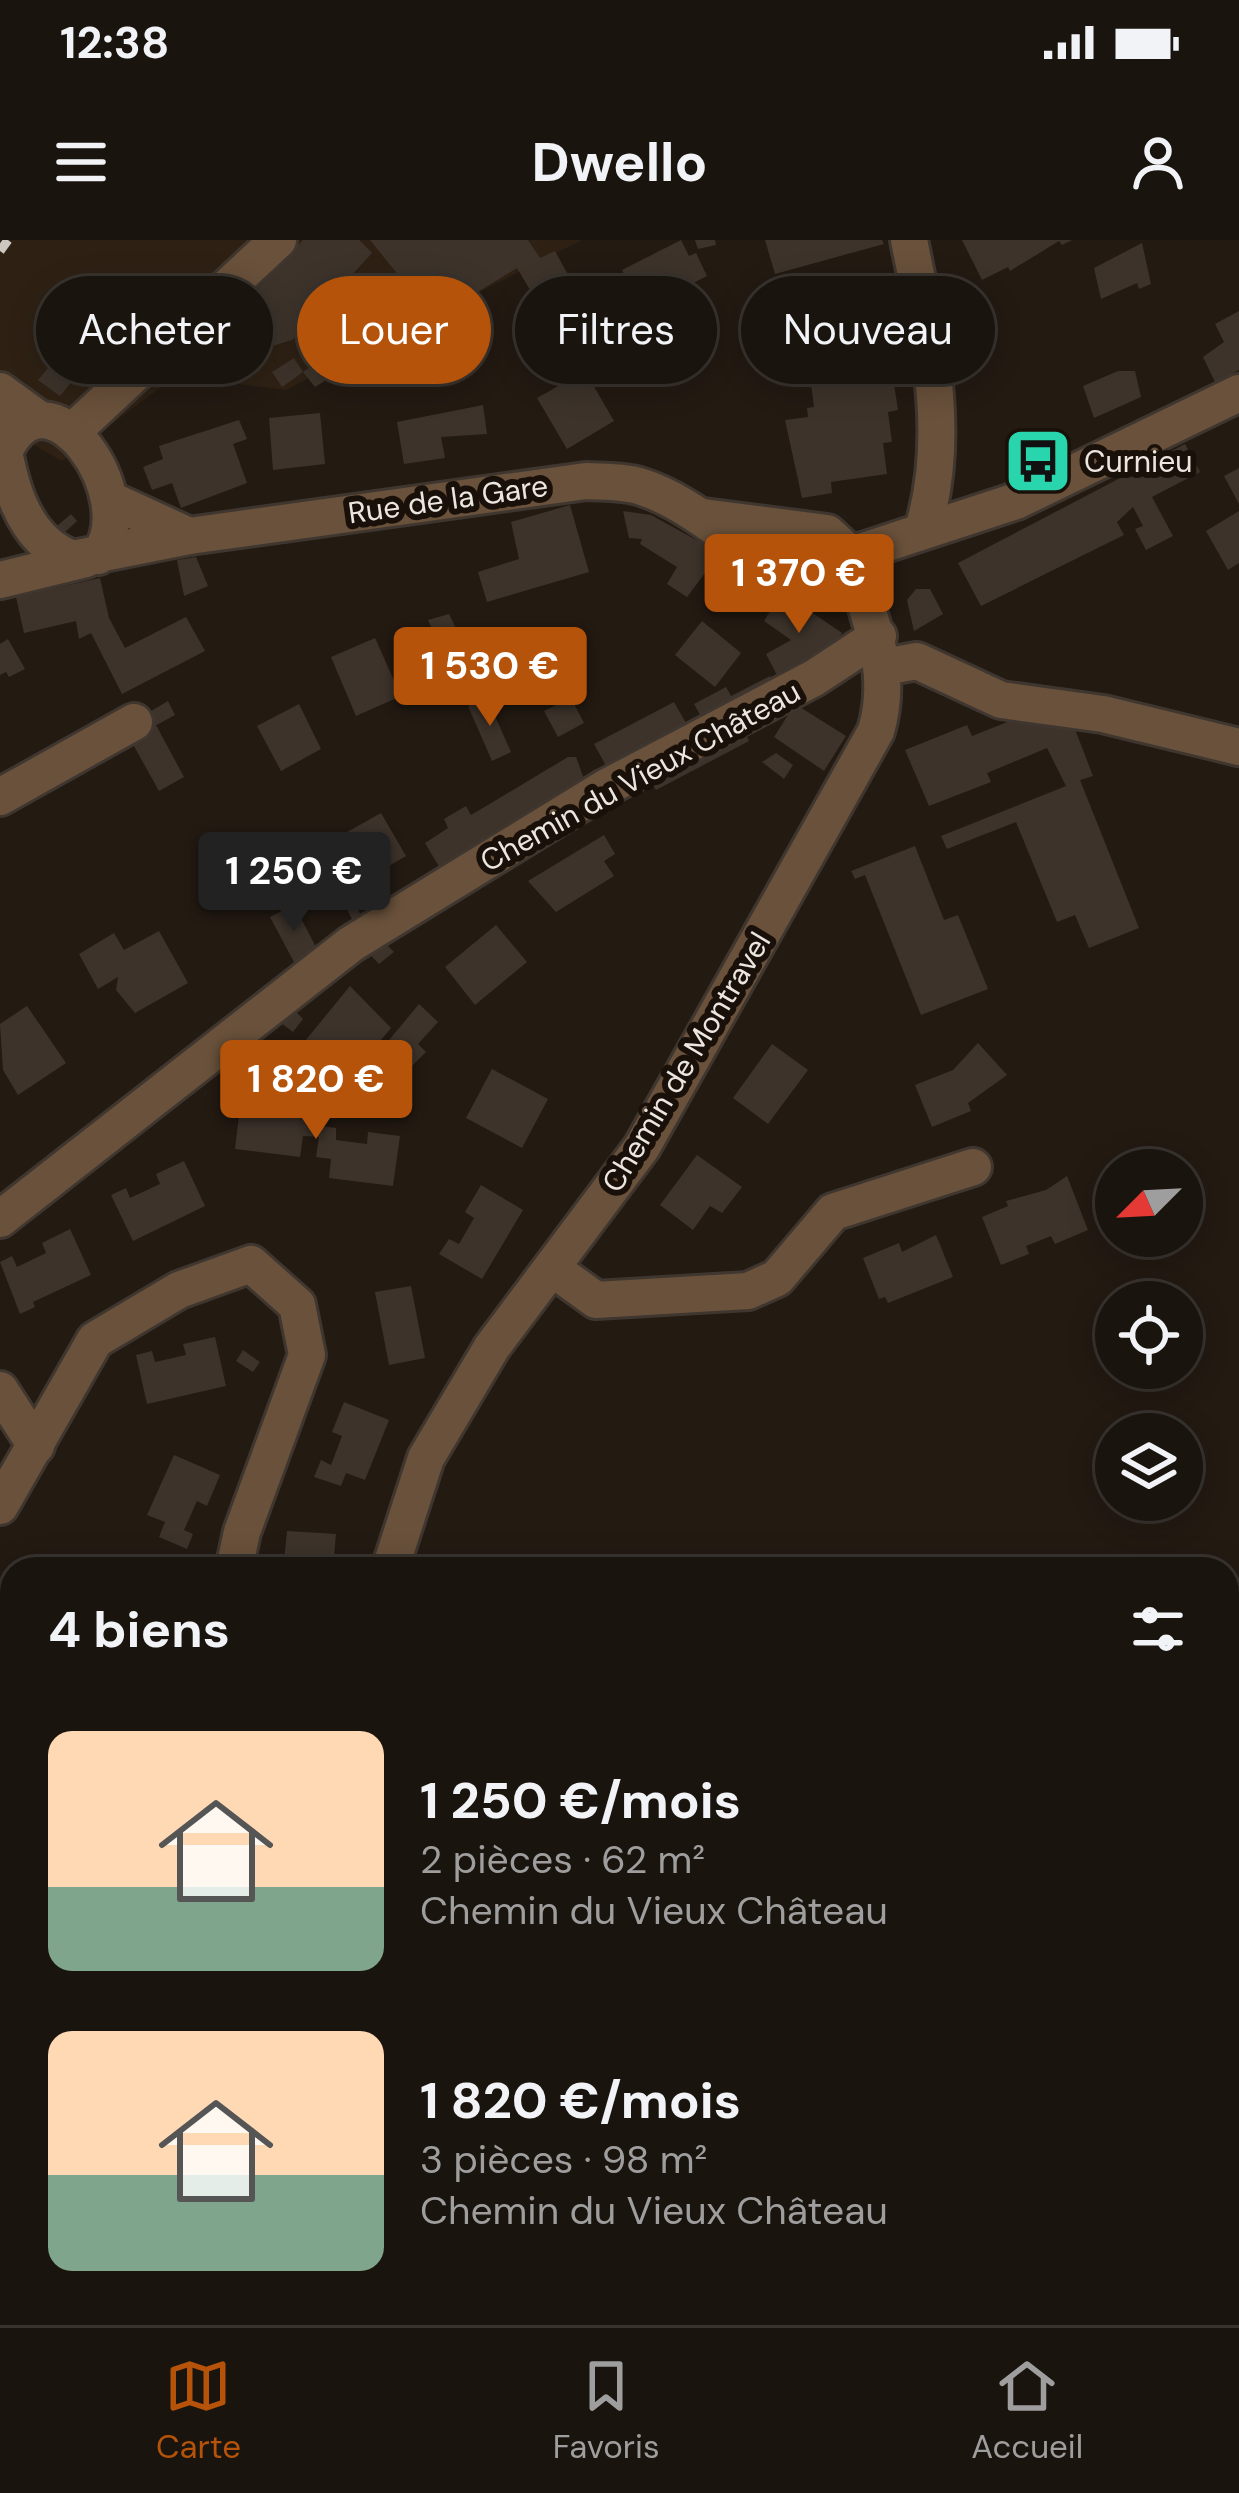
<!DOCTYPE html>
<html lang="fr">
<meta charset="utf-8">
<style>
body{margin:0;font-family:"DM Sans",sans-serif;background:#231d17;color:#f1f3f6;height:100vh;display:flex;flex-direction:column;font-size:45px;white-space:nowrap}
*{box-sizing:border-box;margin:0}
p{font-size:39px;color:#9f9e9e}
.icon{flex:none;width:66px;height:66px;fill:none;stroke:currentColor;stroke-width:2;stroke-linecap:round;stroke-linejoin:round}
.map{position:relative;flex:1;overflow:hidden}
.side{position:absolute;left:0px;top:1317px;width:1239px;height:768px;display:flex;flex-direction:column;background:#1a140e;border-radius:36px 36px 0 0;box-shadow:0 6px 30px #0003,0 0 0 3px #38332e}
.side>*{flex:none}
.guide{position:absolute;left:36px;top:36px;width:1167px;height:108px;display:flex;gap:24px}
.needle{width:78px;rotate:246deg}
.buttons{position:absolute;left:1095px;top:909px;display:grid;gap:24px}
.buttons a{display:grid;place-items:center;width:108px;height:108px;border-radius:50%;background:#1a140e;box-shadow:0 6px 30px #0003,0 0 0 3px #38332e;font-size:60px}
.price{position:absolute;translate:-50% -102px;padding:0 27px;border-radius:12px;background:#b45309;color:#fff;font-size:39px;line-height:78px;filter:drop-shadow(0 3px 6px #0008)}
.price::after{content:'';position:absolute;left:50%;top:72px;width:36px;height:27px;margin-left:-18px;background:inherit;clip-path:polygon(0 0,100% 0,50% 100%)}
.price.active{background:#222;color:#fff}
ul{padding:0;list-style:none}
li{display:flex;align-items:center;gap:36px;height:300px;padding:0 48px}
li span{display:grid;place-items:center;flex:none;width:336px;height:240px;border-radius:24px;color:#555}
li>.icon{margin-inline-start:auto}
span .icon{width:144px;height:144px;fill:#fffc;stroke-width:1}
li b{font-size:51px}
h2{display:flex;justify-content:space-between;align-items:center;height:144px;padding:0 48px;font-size:51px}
.chip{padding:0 42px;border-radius:54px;background:#1a140e;box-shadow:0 6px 30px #0003,0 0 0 3px #38332e;font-size:42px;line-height:108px}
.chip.active{background:#b45309;color:#fff}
.status{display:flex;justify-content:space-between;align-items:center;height:84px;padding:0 60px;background:#1a140e;direction:ltr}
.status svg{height:33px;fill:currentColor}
header{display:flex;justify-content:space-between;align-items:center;height:156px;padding:0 48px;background:#1a140e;font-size:54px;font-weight:700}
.tab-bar{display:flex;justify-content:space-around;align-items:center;height:168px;border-top:3px solid #38332e;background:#1a140e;font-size:33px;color:#9f9e9e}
.tab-bar a{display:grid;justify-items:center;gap:6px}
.tab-bar .active{color:#b45309}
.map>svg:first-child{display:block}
.built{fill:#2e2114}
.building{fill:#3d332b}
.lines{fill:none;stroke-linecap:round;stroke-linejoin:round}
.minor-casing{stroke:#3f372f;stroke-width:42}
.minor{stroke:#69513b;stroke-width:36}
.rail{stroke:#cdc7c1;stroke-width:9;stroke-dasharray:15 15;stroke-linecap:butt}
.labels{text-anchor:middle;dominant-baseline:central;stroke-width:12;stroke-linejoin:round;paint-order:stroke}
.poi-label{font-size:30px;fill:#ece6e0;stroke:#191109;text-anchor:start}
.street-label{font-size:30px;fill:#ece6e0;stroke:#191109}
</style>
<div class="status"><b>12:38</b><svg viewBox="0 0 49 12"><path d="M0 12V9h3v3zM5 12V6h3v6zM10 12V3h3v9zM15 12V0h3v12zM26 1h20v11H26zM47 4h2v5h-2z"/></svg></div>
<header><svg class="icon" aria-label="menu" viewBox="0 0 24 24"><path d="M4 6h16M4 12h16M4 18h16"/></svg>Dwello<svg class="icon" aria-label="person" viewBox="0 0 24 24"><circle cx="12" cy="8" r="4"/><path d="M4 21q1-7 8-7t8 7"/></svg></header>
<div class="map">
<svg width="1239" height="2085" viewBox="0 0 1239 2085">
<rect width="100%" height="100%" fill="#231a12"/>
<polygon class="built" points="0,0 582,0 286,150 176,136 62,221 0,186"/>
<g class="building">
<polygon points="303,0 359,0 372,13 292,100 217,123 199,110"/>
<polygon points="370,0 528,0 540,18 555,11 588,71 565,84 549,54 536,60 517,28 443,73 451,84 442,89"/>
<polygon points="681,0 689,16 696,13 707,36 642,69 622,30"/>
<polygon points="695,0 715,0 716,5 698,9"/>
<polygon points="765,0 882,0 884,4 775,34"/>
<polygon points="962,0 1072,0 1062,5 1059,1 1010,31 1008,27 982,40"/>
<polygon points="1142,3 1151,44 1139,49 1137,43 1101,59 1094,28"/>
<polygon points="1239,71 1239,130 1215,142 1203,117 1224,102 1215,84"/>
<polygon points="92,76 112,92 60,156 38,140"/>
<polygon points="366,90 377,108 315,147 303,132"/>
<polygon points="889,112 898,170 888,172 892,202 883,203 887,234 831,242 832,253 802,258 785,180 808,177 807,168 814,167 808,120"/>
<polygon points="294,118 303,132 282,147 272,132"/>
<polygon points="585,131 614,181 567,209 537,158"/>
<polygon points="1118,131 1135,131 1141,157 1094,178 1083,146"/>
<polygon points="483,165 487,194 441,197 445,218 404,224 397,182"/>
<polygon points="320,173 325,224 273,230 269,178"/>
<polygon points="239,180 247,199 233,204 247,243 181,268 172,243 152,250 143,227 163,219 159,206"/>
<polygon points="1185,204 1200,232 1152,257 1173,296 1146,310 1135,289 1143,286 1133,267 1117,282 1124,295 981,366 958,323"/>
<polygon points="1239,228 1239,264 1224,236"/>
<polygon points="570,265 589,332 487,362 478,332 519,319 511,282"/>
<polygon points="623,271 651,275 720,313 687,357 667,344 677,327 640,304 642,299 629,298"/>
<polygon points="1239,271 1239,323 1228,330 1206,291"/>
<polygon points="71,274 77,281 64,293 57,286"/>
<polygon points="196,317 208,346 184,356 177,320"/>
<polygon points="100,338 109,378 125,408 186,377 205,411 122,454 91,393 79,399 76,381 24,393 16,357"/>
<polygon points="916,349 930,349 943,374 914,391 907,360"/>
<polygon points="782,352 842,393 827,415 779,439 766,414 791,400 764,381"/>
<polygon points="449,374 477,431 456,441 428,380"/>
<polygon points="702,381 741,413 715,447 675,415"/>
<polygon points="375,398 401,456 356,476 331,417"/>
<polygon points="8,399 25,429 9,437 6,432 0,435 0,404"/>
<polygon points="770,436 774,443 704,482 694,464 726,447 731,456"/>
<polygon points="487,458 511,512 492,521 468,466"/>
<polygon points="571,458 584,483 558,497 544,471"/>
<polygon points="168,461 175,475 153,487 146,474"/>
<polygon points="674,462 690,490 610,533 594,504"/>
<polygon points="299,464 321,509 281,531 257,486"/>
<polygon points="795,464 846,496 824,531 774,497"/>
<polygon points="1030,473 1073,484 1093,536 1080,540 1139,688 1089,708 1075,675 1057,682 1016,582 947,609 941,596 1066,546 1047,508 987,533 991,542 929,566 905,510 967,485 972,496"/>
<polygon points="156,485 184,537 159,551 130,499"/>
<polygon points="742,485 749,501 656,550 647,535"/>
<polygon points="776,513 793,525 784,539 762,522"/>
<polygon points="568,517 576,517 587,547 444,635 425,603 448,588 444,579 466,566 471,575"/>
<polygon points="381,573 406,616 347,650 366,684 358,690 333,644 294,665 281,641 320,619 315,610"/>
<polygon points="604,595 615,614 604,621 614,636 556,672 528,641"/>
<polygon points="915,606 944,680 958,675 988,749 921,775 865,635 855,639 851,631"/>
<polygon points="294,665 318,711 295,724 270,677"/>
<polygon points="496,685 527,722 475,765 445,727"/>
<polygon points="159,691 188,743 135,773 116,750 118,737 98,749 79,714 114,693 124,710"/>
<polygon points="380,698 394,712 379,724 363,707"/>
<polygon points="350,746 391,788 380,801 385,805 419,764 438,782 418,804 426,812 409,829 402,823 380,847 340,812 332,820 305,801"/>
<polygon points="285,761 303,779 293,792 269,774"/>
<polygon points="27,766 66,823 18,855 3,830 0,784"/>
<polygon points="978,803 1007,835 968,863 971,871 932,887 915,845 953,830"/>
<polygon points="772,804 808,830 768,884 733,858"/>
<polygon points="492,829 548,859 522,908 466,878"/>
<polygon points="241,858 273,861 273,873 303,877 305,865 322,867 320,886 336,888 336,900 367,904 368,892 400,896 393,946 329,938 331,919 316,917 319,897 303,896 300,917 235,909"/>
<polygon points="697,915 742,947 722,973 710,966 693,990 660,965"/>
<polygon points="184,921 205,966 133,1001 111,955 126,948 130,958 160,944 156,934"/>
<polygon points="1067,936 1088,990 1055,1004 1051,996 1026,1006 1029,1014 1001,1025 982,977 1008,966 1006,961 1046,950"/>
<polygon points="481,945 523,970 482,1039 439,1014 449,999 459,1004 474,978 465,972"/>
<polygon points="70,989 91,1035 33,1062 35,1067 20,1074 0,1022 12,1016 17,1027 46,1013 42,1003"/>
<polygon points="936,995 953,1037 888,1063 885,1057 879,1059 863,1018 899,1003 902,1012"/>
<polygon points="411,1046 425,1118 389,1125 375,1052"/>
<polygon points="215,1097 226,1146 147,1164 136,1115 152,1111 155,1122 186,1115 183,1104"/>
<polygon points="243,1110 260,1122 253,1132 236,1121"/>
<polygon points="344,1162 389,1180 365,1240 346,1233 341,1246 314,1237 321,1220 331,1225 342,1196 332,1192"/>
<polygon points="174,1215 220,1235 207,1266 197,1261 184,1290 193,1294 187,1309 159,1297 165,1282 147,1275"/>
<polygon points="287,1291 336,1294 333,1329 295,1329 296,1323 284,1322"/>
<polygon points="0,1405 8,1408 3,1423 12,1426 12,1455 0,1486"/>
<polygon points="0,1946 12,1947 12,1990 0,1990"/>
<polygon points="336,2073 404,2073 403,2085 336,2085"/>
</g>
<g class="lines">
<defs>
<g id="minor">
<path d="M 909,0 C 928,95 952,194 923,289"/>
<polyline points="0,151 36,177"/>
<path d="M 0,187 C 7,235 19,300 73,319 L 189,296 L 586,241 C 604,242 625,241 642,247 C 708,268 753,333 825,337 L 851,315 L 1016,261 L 1239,153"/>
<polyline points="71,193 278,0"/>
<path d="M 4,212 C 48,117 145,260 98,316"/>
<polyline points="111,260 189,296"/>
<polyline points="703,277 827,293 851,315"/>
<polyline points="0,340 86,319"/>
<polyline points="884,427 917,421 1001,460 1103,474 1239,507"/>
<polyline points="0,557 134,482"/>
<polyline points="0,979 351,704 605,548 814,438 878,396"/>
<polyline points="553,1029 596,1060 748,1051 777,1038 833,972 973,927"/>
<polyline points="0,1150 36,1206"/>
<polyline points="0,1266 95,1100 179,1050 251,1024 297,1065 307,1115 242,1292 234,1329"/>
<path d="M 390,1329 L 426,1218 L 492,1107 L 642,907 L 876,491 C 895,426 867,377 851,315"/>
<polyline points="0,2044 12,2045"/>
<polyline points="477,2073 478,2085"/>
</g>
</defs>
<use href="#minor" class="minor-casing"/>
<use href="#minor" class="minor"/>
<polyline class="rail" points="0,11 8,0"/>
</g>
<defs>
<symbol id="bus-square" viewBox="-11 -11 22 22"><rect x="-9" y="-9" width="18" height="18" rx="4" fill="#29d5ac" stroke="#191109"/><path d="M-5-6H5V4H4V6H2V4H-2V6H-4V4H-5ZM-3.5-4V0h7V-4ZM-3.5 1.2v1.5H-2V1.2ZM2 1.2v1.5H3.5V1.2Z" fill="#111"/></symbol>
</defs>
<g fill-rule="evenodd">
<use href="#bus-square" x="1000" y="183" width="76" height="76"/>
</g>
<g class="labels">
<g class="poi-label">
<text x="1084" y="221">Curnieu</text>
</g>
<g class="street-label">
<text transform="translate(448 259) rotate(-8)">Rue de la Gare</text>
<text transform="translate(640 536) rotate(-29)">Chemin du Vieux Château</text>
<text transform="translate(686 822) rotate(-59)">Chemin de Montravel</text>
</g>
</g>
</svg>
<div class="buttons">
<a><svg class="needle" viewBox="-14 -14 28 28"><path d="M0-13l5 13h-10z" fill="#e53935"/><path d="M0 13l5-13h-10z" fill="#9f9e9e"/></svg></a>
<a><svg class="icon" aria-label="locate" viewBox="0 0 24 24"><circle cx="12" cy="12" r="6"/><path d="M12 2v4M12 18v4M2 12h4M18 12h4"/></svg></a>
<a><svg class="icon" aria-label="layers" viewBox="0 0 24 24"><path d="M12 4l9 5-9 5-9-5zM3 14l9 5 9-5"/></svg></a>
</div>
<b class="price" style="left:799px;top:396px">1 370 €</b>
<b class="price" style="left:490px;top:489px">1 530 €</b>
<b class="price active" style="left:294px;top:694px">1 250 €</b>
<b class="price" style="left:316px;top:902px">1 820 €</b>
<div class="guide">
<a class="chip">Acheter</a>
<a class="chip active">Louer</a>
<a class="chip">Filtres</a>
<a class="chip">Nouveau</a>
</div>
<section class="side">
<h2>4 biens<svg class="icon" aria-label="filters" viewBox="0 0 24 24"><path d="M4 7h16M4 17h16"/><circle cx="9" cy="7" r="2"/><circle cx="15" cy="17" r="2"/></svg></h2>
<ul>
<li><span style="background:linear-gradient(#ffd9b3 65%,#7fa58c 0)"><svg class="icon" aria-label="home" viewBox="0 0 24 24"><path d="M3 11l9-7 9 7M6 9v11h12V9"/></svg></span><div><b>1 250 €/mois</b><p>2 pièces · 62 m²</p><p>Chemin du Vieux Château</p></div></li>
<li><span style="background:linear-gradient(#ffd9b3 60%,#7fa58c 0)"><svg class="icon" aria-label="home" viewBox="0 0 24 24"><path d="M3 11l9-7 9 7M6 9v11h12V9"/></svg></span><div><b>1 820 €/mois</b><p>3 pièces · 98 m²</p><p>Chemin du Vieux Château</p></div></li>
</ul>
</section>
</div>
<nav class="tab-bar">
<a class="active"><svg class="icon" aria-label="map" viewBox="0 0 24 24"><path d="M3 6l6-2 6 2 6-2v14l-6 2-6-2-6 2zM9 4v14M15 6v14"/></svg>Carte</a>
<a><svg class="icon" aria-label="saved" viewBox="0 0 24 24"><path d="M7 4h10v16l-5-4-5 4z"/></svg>Favoris</a>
<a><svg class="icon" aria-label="home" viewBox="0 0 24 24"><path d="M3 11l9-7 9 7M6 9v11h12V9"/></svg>Accueil</a>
</nav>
